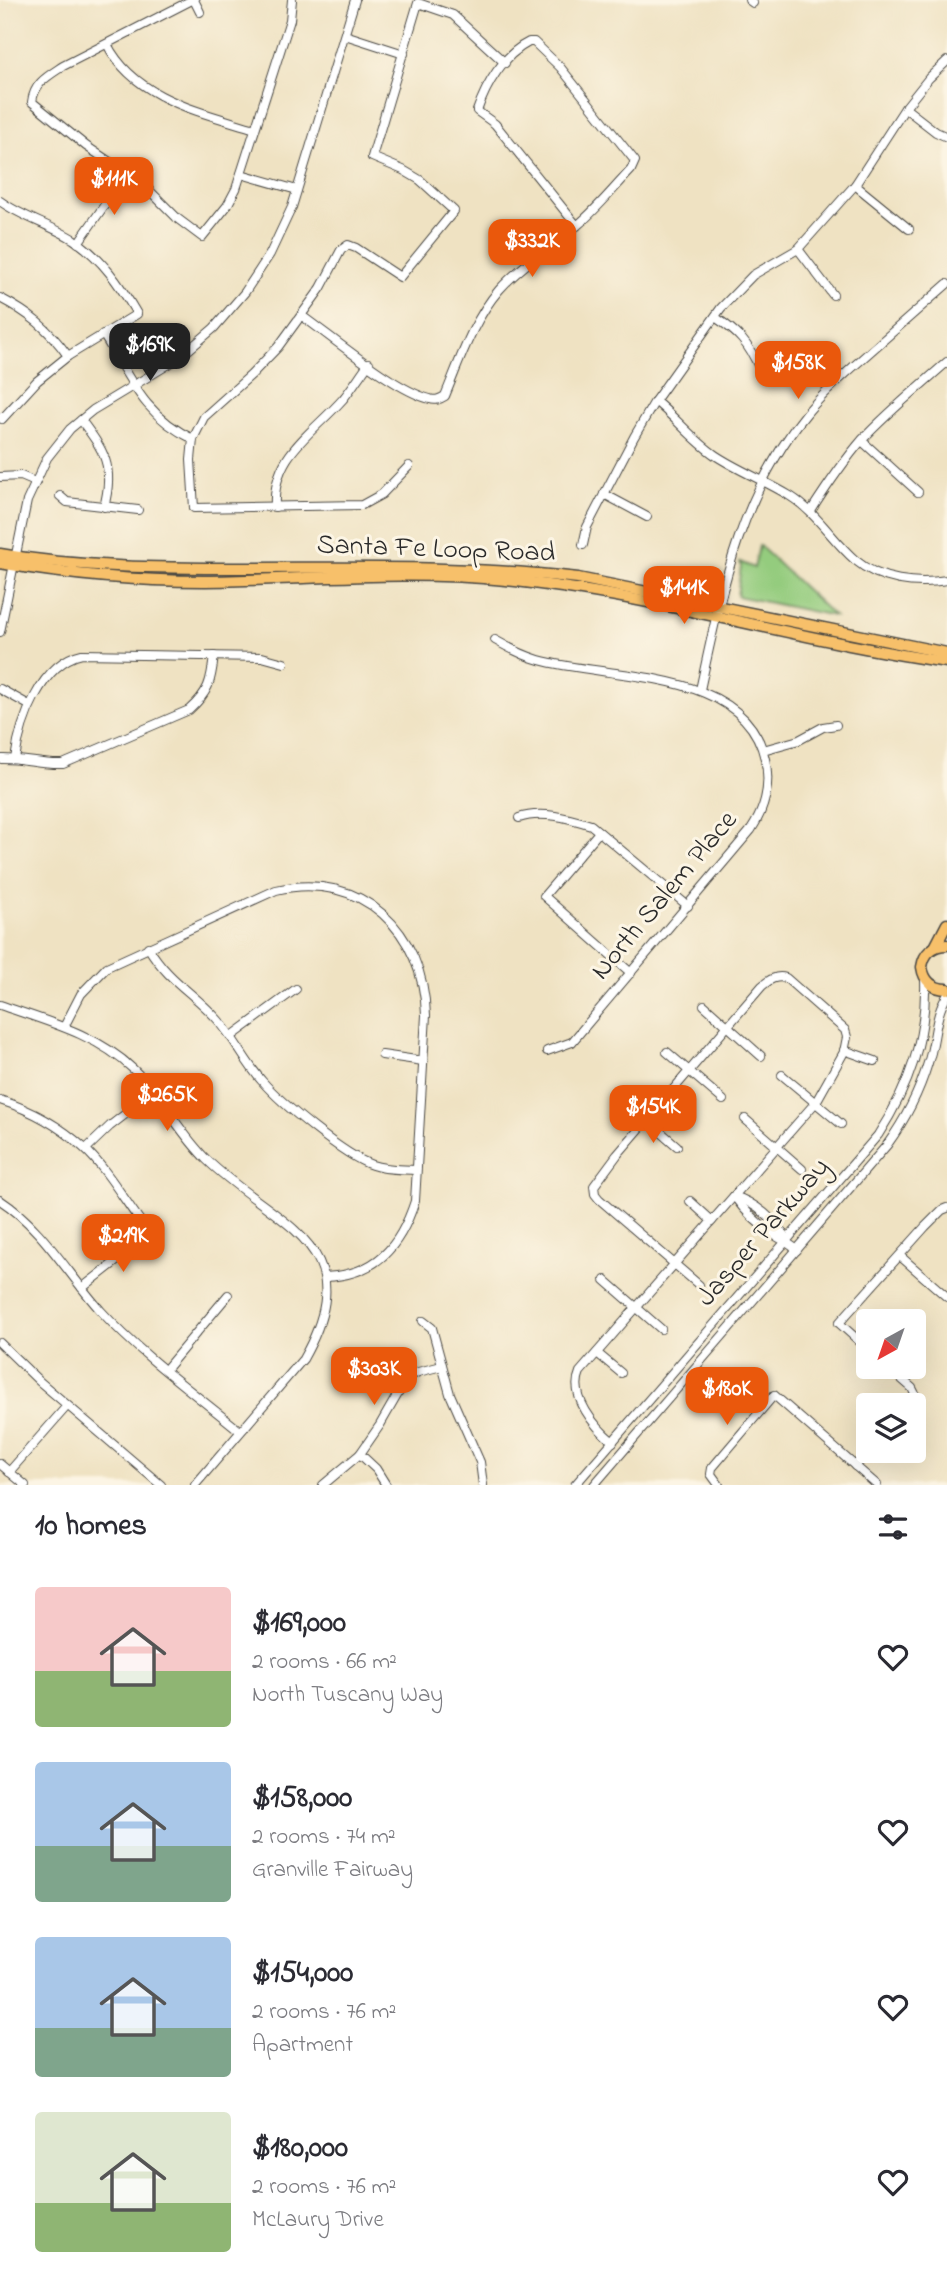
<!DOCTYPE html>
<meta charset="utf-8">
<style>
body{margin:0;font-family:"Indie Flower",sans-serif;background:#f2f2f3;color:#2b2b33;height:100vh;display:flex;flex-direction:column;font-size:26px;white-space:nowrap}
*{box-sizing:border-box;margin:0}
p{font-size:23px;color:#7c7c81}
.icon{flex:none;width:38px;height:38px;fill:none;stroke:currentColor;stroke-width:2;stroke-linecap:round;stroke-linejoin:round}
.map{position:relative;height:1485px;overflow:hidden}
.panel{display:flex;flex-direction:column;background:#fff;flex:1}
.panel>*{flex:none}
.needle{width:46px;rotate:220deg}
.fabs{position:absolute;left:856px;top:1309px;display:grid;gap:14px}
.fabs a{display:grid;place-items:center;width:70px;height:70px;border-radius:7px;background:#fff;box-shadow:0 7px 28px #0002;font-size:35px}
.price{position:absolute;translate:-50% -60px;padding:0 16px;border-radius:14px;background:#ea580c;color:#fff;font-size:23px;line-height:46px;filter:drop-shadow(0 2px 4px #0008)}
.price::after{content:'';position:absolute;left:50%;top:42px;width:21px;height:16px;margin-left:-10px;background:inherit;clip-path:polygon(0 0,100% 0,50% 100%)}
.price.current{background:#222;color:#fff}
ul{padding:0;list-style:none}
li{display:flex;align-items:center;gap:21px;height:175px;padding:0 35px}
li span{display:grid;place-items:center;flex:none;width:196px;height:140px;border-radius:7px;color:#555}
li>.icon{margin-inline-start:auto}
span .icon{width:84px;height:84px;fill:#fffc;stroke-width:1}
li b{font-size:30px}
h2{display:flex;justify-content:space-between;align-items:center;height:84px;padding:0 35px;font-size:30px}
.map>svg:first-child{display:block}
.green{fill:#94cc7e;stroke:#607c54;stroke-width:2}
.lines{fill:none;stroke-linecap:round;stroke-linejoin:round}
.minor-casing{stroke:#484642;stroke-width:10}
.major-casing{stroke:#484642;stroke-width:13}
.minor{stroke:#fff;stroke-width:8}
.major{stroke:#f7c06b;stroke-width:10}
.labels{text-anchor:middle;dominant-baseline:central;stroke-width:6;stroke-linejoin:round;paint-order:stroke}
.street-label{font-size:28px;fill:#2b2b2b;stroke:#fcf5e5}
</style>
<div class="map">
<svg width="947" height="1485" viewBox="0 0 947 1485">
<rect width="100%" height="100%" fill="#fcf5e5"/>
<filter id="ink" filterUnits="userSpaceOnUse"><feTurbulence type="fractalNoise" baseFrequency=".0143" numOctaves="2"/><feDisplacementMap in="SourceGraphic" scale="14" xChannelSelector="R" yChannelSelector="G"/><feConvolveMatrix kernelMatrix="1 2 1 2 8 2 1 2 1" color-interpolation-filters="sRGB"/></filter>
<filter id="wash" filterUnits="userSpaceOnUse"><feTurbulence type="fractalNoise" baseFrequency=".00686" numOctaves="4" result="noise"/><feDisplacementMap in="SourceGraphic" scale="28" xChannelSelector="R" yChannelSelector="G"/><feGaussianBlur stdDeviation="1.57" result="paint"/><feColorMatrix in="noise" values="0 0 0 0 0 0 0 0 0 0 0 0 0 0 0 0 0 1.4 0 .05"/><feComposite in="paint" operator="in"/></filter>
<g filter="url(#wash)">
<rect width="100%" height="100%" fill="#efe2c2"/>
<polygon class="green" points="759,546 761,547 834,616 737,596 741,566 740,562 754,568"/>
</g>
<g filter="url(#ink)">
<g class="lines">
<defs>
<g id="minor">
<path d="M 192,0 L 63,66 C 48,76 34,83 32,102 L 86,146 L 144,185 L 178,219 L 202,237 L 227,206 L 236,189 L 290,20 L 292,0"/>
<polyline points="194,0 200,12"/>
<polyline points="749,0 753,3"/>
<polyline points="345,35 404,54"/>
<path d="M 107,44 C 135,99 201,112 255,129"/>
<polyline points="905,108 936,132 947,137"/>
<polyline points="241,174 297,190"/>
<polyline points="855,185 909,229"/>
<path d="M 0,201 C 22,217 50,225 73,239 C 102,258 120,285 137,314 L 68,356 L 37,381 L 2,419 L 0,417"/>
<polyline points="78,243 127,173"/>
<polyline points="798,249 833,295"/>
<path d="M 0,298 C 29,313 49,329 68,356"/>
<path d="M 302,316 C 333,338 396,391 430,399 C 436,401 440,399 445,396 C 460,360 473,320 499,290 C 522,264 552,247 579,224 C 598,208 614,188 631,170 L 635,161 L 560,67 L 534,42 L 529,42 C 503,55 486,85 477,111 L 495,124 L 577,226"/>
<path d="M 715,317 C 739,333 748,343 760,369"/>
<path d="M 103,334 C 131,379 143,415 193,439"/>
<path d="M 655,401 C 676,418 693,440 715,455 C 739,471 766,481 790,496 C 817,513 832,540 855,560 C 880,581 916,585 947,580"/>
<path d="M 81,420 C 104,451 115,466 104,507"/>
<polyline points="862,441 918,492"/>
<polyline points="409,466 382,494 362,505 194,508 191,460 193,439 204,417 251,375 278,347 321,288 341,250 348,245 356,248 400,277 454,211 420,180 403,170 372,157 418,3 453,15 505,63"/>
<polyline points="0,477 21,476 35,482"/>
<polyline points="604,494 647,517"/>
<polyline points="60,496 67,502 138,510"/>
<path d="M 275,507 C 272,455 311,435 343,399 C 352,388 360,375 369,363"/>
<path d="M 811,511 C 827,486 843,462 862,440 C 888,412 919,387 947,362"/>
<polyline points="583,545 587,527 634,437 655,401 721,308 753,275 798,249 855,185 905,108 929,78 947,61"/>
<polyline points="0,632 27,501 47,458 70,429 93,410 179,358 214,328 245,292 270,254 292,207 355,0"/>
<path d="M 495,640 C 509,648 524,656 539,660 C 610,680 745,667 765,759 C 771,784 765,809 751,830 L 572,1042 L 547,1051"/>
<polyline points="0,689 29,705"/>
<path d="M 700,690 C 721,593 740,494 806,414 C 822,394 843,376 863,358 C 891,333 919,309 947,284"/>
<polyline points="763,750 799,740 823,727 836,725"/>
<path d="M 0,759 C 21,758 41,765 63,764 L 189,710 C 209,692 211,682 214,656"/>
<path d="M 15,759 C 20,722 41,663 82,654 L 262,657 L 284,663"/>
<path d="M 519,818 C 541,810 569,818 591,825 L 688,906"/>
<polyline points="599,832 544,896 631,973"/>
<path d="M 148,947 C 169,982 193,992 218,1020 C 235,1039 245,1062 262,1081 C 282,1104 345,1156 372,1165 C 386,1170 401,1169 415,1170"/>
<path d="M 0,1005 C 46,1021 97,1034 133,1069 C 162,1096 179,1133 207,1160 C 275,1226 369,1243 303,1359 L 195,1485"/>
<polyline points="704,1005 761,1056"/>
<path d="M 64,1027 L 81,994 L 107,967 L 276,890 C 362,870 424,932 426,1015 L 415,1201 C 400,1247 376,1275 325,1277"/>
<polyline points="232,1036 296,989"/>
<polyline points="844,1050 875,1061"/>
<polyline points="667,1052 723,1100"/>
<polyline points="382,1055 423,1061"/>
<polyline points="782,1075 841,1124"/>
<path d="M 0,1100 C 31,1110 60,1126 84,1148 C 106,1168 125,1201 143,1225 C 145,1234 143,1238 137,1245 L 82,1288"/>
<polyline points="625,1101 677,1146"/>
<polyline points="745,1119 802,1169"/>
<polyline points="86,1149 110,1126 154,1092"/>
<path d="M 734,1196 C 744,1210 759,1225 774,1235 C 783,1240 790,1244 797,1250"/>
<path d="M 734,1196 C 756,1203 775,1220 787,1240"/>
<path d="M 0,1200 C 43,1228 67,1273 101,1311 C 141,1355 194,1393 240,1431"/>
<polyline points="690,1201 712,1221"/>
<polyline points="900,1256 947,1297"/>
<polyline points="605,1280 661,1329"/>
<polyline points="423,1321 432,1328 450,1394 480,1462 483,1485"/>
<polyline points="0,1343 39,1381 161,1485"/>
<polyline points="868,1349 839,1323 925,1227 942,1210 947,1208"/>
<polyline points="597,1353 621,1373"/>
<polyline points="888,1367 912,1388 915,1394 909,1405"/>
<polyline points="166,1369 228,1295"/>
<path d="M 613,1442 C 595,1427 569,1397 580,1372 L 816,1102 L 844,1052 L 847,1037 L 845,1030 L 786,978 C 776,975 769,980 762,986 L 617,1155 L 594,1186 L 595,1194 L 599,1199 L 699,1285"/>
<polyline points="360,1454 376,1469 386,1485"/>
<polyline points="0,1464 25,1485"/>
<polyline points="855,1466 869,1451"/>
<polyline points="9,1472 67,1406"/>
<polyline points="323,1485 360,1454 380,1425 407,1378 418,1372 442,1366"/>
<path d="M 575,1485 L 878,1135 C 909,1087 927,1037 925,979"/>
<path d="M 594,1485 L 887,1145 C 905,1120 919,1093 928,1063 C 936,1041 934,1016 947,996"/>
<polyline points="719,1485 711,1474 712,1468 774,1395 877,1485"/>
</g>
<g id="major">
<path d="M 0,554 C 81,568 162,568 244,568 C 355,568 467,565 578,578 L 947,653"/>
<path d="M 0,563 C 68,575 136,581 205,581 C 305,580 406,570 506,580 C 655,595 799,641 947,662"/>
<path d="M 947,945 C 933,945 924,953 922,967 C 924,981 933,989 947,989"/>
<polyline points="935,947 947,924"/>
</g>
</defs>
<use href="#minor" class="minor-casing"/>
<use href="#major" class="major-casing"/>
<use href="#minor" class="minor"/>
<use href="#major" class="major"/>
</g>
</g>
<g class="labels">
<g class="street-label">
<text transform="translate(436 550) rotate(2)">Santa Fe Loop Road</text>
<text transform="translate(665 896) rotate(-50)">North Salem Place</text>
<text transform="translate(764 1233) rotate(-49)">Jasper Parkway</text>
</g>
</g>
</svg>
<div class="fabs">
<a><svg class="needle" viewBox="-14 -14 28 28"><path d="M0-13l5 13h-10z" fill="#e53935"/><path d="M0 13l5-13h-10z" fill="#7c7c81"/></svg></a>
<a><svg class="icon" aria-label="layers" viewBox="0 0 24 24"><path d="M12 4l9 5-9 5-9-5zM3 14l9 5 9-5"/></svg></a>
</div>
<b class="price" style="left:114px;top:217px">$111K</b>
<b class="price" style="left:532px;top:279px">$332K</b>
<b class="price current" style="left:150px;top:383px">$169K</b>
<b class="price" style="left:798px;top:401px">$158K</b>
<b class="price" style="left:684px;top:626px">$141K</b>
<b class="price" style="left:167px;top:1133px">$265K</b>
<b class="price" style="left:653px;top:1145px">$154K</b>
<b class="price" style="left:123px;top:1274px">$219K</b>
<b class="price" style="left:374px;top:1407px">$303K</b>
<b class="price" style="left:727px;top:1427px">$180K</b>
</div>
<section class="panel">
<h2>10 homes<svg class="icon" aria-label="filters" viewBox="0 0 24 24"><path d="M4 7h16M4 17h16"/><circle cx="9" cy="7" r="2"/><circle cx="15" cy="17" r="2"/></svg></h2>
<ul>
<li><span style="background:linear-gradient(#f6c9c9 60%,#8fb573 0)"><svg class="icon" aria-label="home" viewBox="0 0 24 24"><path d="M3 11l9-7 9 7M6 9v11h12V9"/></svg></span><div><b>$169,000</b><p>2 rooms · 66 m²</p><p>North Tuscany Way</p></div><svg class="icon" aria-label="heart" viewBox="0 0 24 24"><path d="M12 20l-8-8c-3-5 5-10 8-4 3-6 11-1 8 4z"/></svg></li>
<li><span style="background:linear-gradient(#a9c7e8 60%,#7fa58c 0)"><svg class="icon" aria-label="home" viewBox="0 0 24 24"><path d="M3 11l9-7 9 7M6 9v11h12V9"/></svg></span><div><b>$158,000</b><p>2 rooms · 74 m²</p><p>Granville Fairway</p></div><svg class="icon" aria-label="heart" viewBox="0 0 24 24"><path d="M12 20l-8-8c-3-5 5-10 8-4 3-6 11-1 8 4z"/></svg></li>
<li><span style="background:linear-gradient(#a9c7e8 65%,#7fa58c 0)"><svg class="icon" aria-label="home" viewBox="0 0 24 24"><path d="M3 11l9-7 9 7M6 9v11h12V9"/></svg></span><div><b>$154,000</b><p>2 rooms · 76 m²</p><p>Apartment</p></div><svg class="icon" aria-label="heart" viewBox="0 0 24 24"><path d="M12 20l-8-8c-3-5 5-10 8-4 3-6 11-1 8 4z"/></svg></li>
<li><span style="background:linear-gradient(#dfe7d0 65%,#8fb573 0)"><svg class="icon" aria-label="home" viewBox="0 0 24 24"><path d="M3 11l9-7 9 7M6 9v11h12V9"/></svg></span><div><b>$180,000</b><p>2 rooms · 76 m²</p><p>McLaury Drive</p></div><svg class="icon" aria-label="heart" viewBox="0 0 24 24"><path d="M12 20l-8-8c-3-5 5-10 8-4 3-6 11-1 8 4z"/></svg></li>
</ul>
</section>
